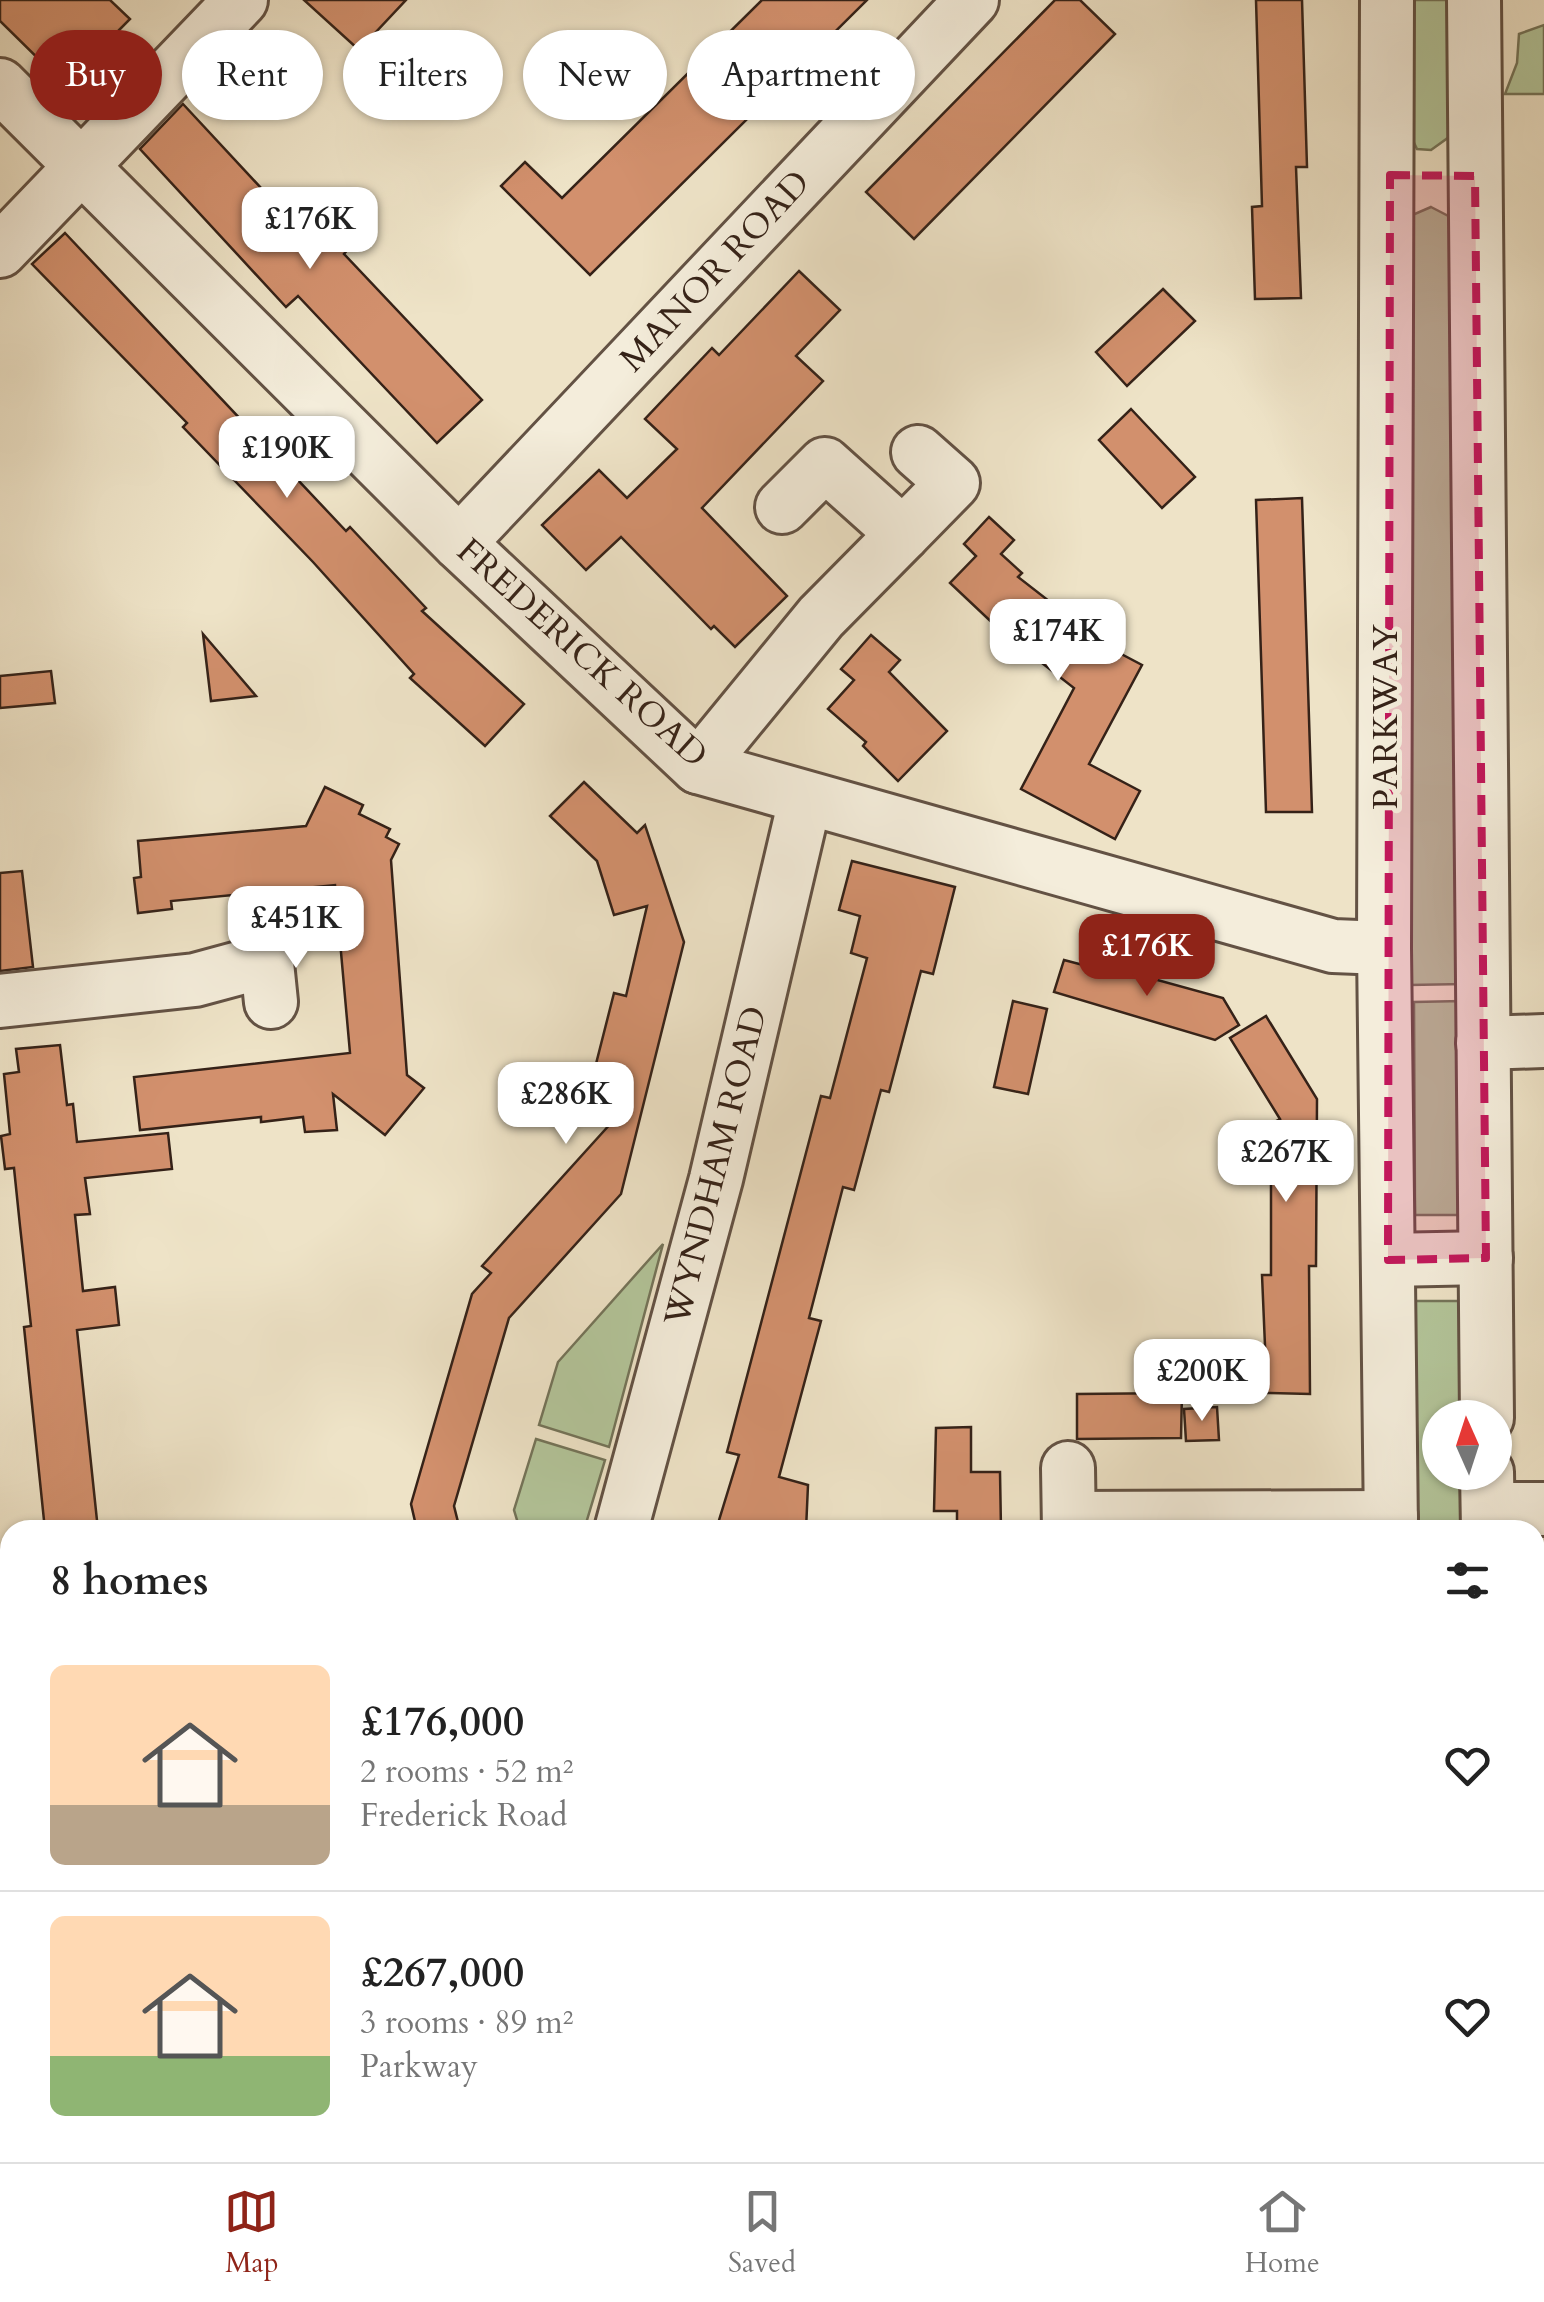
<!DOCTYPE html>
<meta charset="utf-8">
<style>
body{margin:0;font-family:Cardo,serif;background:#f6f6f6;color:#222;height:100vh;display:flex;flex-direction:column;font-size:38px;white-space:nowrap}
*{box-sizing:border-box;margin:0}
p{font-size:32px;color:#767676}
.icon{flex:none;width:55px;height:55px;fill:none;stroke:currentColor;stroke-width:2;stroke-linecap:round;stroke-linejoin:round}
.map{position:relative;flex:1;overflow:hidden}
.sheet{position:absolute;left:0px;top:1520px;width:1545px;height:642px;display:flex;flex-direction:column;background:#fff;border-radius:30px 30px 0 0;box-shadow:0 2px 8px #0004}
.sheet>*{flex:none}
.hud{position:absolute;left:30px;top:30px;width:1000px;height:90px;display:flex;gap:20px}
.needle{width:65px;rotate:357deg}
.fabs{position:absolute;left:1422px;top:1400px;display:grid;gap:20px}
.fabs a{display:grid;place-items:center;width:90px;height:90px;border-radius:50%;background:#fff;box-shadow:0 2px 8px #0004;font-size:50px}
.price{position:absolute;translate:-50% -85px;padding:0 22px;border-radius:20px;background:#fff;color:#222;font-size:32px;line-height:65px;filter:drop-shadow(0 2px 5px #0008)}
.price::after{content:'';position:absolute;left:50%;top:60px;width:30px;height:22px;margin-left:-15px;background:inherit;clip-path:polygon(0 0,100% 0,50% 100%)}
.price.selected{background:#8f2418;color:#fff}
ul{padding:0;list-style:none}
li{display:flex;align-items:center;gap:30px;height:250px;padding:0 50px}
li+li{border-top:2px solid #e0e0e0}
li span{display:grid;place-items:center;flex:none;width:280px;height:200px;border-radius:15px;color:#555}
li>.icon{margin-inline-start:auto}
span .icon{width:120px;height:120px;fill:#fffc;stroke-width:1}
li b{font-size:42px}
h2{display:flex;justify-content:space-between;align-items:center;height:120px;padding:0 50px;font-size:42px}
.pill{padding:0 35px;border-radius:45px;background:#fff;box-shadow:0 2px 8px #0004;font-size:35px;line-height:90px}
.pill.selected{background:#8f2418;color:#fff}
.tab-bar{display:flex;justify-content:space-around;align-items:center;height:140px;border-top:2px solid #e0e0e0;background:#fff;font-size:28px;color:#767676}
.tab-bar a{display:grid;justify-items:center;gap:5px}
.tab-bar .selected{color:#8f2418}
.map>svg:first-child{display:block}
.green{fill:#b3c59a;stroke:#747459;stroke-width:2.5}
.building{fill:#d2906d;stroke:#352218;stroke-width:2.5}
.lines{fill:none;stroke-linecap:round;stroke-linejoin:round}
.minor-casing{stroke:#635244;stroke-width:58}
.minor{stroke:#f4eddb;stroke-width:52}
.marked{fill:#c2185b;fill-opacity:0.2;stroke:#c2185b;stroke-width:8;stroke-dasharray:20 12;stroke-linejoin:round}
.labels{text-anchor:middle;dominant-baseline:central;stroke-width:10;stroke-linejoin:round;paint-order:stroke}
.street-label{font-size:35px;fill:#352218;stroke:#f4eddb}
</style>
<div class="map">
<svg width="1544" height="2162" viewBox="0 0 1544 2162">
<rect width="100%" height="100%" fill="#eee3c7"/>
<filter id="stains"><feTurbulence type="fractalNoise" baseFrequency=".002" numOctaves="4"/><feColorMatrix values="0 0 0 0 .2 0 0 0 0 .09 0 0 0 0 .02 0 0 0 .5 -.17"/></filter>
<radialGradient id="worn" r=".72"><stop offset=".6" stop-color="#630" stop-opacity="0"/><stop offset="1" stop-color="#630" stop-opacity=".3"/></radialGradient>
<g class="green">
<polygon points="1405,0 1449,0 1449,137 1431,150 1417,149 1406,126"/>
<polygon points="1544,25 1544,94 1505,94 1517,63 1519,34"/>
<polygon points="1431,207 1456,220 1463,984 1410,985 1403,219"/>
<polygon points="1462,1001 1464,1215 1415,1215 1414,1002"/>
<polygon points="663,1244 609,1447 539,1425 558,1362"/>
<polygon points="1413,1301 1463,1301 1464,1417 1440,1418 1440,1472 1464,1473 1464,1530 1414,1530"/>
<polygon points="536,1439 605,1460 584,1530 520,1530 514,1510"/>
<polygon points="1535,1881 1544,1882 1544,2119 1535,2122"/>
</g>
<g class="building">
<polygon points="0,0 110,0 130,19 65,85 0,21"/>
<polygon points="304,0 406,0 359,50"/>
<polygon points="762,0 867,0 590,275 501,186 525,162 562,198"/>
<polygon points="1055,0 1080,0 1115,34 914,239 866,192"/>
<polygon points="1256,0 1302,0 1307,167 1296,167 1301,298 1255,299 1252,207 1262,206"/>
<polygon points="183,104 287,216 310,205 349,248 344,254 482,400 437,443 298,296 286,307 140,149"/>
<polygon points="65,233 346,531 350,527 426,608 422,611 524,704 485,746 410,678 414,674 313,562 183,427 187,423 32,264"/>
<polygon points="799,271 840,310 796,356 823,381 702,508 787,596 735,647 714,626 711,629 621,537 586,570 542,525 599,470 627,498 677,449 645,419 712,348 719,355"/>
<polygon points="1163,289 1195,321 1127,386 1096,352"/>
<polygon points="1131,409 1195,477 1162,508 1099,440"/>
<polygon points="1302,498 1312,812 1266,812 1256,500"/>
<polygon points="989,517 1014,540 1001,554 1022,573 1018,577 1108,647 1142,665 1089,764 1140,791 1115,839 1021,789 1074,688 1001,631 950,583 976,556 964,544"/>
<polygon points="203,634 256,696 211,701"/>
<polygon points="871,635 900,660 889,672 947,731 898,781 863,746 866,742 828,709 854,680 841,669"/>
<polygon points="51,671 55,703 0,708 0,676"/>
<polygon points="584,782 637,833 645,825 684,942 621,1194 509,1318 454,1506 460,1530 417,1530 411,1504 472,1294 491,1273 482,1266 612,1122 583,1115 614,993 626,996 647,906 614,915 597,861 550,816"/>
<polygon points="325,787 363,805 359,814 390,829 386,837 399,844 391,860 407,1075 424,1088 385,1135 333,1094 337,1130 305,1132 303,1117 261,1122 261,1117 140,1130 134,1077 350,1053 335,885 171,901 172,909 138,913 134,878 141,877 138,841 306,826"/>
<polygon points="852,861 955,887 933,974 921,971 889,1092 881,1090 854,1190 843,1187 809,1318 821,1321 779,1477 808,1485 806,1530 716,1530 739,1455 727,1452 821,1096 830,1098 867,958 851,953 860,916 839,910"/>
<polygon points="22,871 33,967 0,971 0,873"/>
<polygon points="1064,960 1083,965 1085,960 1223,998 1239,1025 1215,1040 1054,992"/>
<polygon points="1013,1001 1047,1009 1028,1094 994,1087"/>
<polygon points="1266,1016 1317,1099 1316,1266 1309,1266 1310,1394 1267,1393 1262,1275 1271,1275 1271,1180 1255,1180 1255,1132 1280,1119 1230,1038"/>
<polygon points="60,1045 67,1105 73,1104 77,1142 168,1133 172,1169 85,1178 90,1214 75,1215 83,1291 115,1287 119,1325 77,1330 98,1530 45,1530 24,1327 31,1326 20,1226 14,1168 5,1169 1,1136 10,1134 4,1074 19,1072 16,1049"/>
<polygon points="1182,1393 1181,1438 1077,1439 1077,1394"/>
<polygon points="1217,1407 1219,1440 1186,1441 1184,1409"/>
<polygon points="971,1427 971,1472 1000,1472 1001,1530 957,1530 957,1511 934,1511 936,1428"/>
</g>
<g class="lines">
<defs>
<g id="minor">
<polyline points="1387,0 1384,948 1391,1530"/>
<polyline points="1474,0 1487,1418"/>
<polyline points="0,85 459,543 698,767 1333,946 1384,948"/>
<polyline points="0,251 241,0"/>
<polyline points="782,507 825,464 903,534 953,483 918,452"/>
<polyline points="459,543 972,0"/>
<polyline points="698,767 821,617 903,534"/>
<polyline points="263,924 271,1002"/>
<polyline points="0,1001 195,980 265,961"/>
<polyline points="1483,1043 1544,1041"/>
<polyline points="1388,1260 1486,1258"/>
<polyline points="1068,1468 1069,1530"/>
<polyline points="1487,1472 1488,1530"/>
<polyline points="1488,1509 1544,1509"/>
<polyline points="1069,1518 1391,1517"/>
<polyline points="621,1530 716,1179 805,800"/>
<polyline points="0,1789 10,1878"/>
<polyline points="1535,1867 1544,1868"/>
<polyline points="41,2152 42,2162"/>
<polyline points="1397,2152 1397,2162"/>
<polyline points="1489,2152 1489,2162"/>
<polyline points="411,2162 414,2152"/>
<polyline points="946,2162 951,2152"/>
</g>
</defs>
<use href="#minor" class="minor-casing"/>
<use href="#minor" class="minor"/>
</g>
<path class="marked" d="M 1390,175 L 1475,176 L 1486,1258 L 1388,1260 Z"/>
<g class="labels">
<g class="street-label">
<text transform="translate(715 271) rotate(-47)">MANOR ROAD</text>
<text transform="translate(582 653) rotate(42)">FREDERICK ROAD</text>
<text transform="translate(1386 717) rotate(-90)">PARKWAY</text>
<text transform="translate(716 1166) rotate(-76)">WYNDHAM ROAD</text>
</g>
</g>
<rect width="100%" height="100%" filter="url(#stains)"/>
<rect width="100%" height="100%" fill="url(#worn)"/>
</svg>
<div class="fabs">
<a><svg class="needle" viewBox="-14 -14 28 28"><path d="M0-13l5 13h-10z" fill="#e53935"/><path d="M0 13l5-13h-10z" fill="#767676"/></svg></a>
</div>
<b class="price" style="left:310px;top:272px">£176K</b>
<b class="price" style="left:287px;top:501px">£190K</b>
<b class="price" style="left:1058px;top:684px">£174K</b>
<b class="price" style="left:296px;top:971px">£451K</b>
<b class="price selected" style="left:1147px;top:999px">£176K</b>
<b class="price" style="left:566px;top:1147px">£286K</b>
<b class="price" style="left:1286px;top:1205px">£267K</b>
<b class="price" style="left:1202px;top:1424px">£200K</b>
<div class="hud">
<a class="pill selected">Buy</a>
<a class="pill">Rent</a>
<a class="pill">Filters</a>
<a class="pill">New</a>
<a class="pill">Apartment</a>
</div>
<section class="sheet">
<h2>8 homes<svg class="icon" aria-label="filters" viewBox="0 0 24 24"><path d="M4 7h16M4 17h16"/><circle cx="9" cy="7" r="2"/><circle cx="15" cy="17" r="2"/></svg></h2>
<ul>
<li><span style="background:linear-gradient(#ffd9b3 70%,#b9a48a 0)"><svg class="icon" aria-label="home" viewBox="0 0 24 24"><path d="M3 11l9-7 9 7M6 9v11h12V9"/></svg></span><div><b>£176,000</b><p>2 rooms · 52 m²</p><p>Frederick Road</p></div><svg class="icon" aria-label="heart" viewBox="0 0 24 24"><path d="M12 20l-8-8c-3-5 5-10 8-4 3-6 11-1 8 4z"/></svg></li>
<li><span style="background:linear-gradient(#ffd9b3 70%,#8fb573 0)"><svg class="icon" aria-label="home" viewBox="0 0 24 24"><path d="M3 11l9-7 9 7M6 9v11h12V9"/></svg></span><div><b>£267,000</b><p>3 rooms · 89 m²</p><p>Parkway</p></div><svg class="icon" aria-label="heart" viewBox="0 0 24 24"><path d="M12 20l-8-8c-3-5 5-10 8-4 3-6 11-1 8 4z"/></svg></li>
</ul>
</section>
</div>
<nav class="tab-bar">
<a class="selected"><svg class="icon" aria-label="map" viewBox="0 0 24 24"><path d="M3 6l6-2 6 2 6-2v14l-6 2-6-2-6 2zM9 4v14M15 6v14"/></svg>Map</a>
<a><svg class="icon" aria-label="saved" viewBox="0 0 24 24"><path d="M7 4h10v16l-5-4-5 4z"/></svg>Saved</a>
<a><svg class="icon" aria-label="home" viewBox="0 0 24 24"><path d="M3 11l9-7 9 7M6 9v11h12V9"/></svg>Home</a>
</nav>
